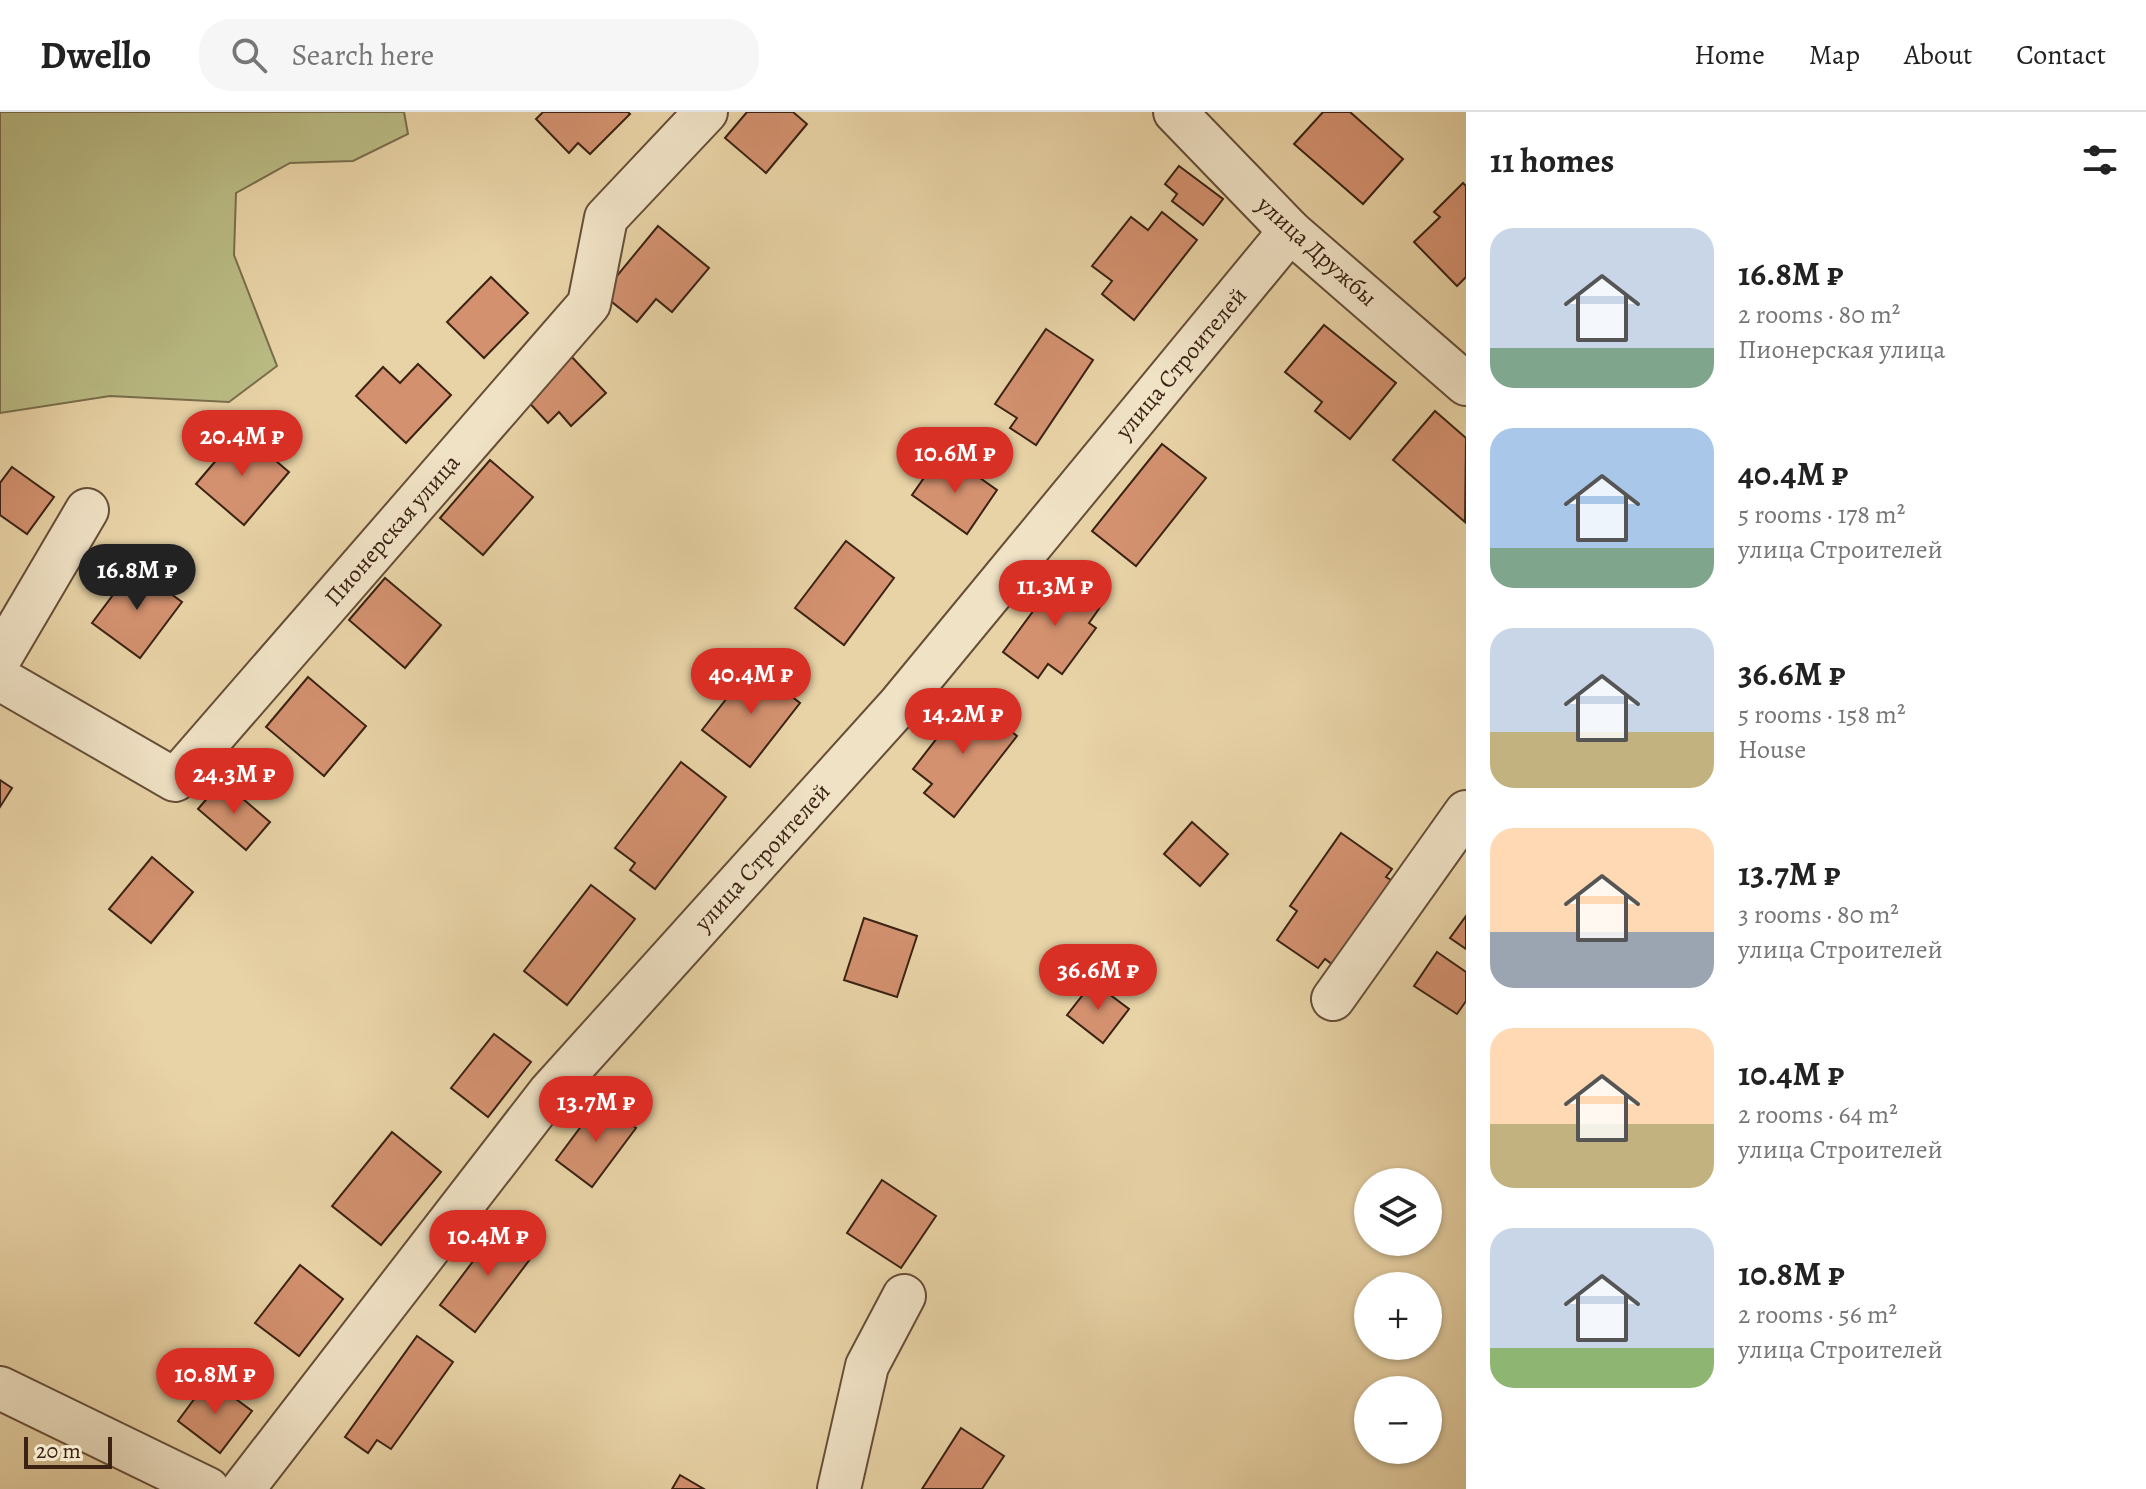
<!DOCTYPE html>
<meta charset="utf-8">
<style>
body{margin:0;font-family:Alegreya,serif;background:#f6f6f6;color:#222;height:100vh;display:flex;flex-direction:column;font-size:30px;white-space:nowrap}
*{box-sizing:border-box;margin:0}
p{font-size:26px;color:#767676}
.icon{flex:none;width:44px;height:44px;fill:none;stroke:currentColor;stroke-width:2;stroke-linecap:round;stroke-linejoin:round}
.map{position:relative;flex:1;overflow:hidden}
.panel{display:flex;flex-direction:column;background:#fff;width:680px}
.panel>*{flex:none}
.fabs{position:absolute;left:1354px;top:1056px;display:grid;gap:16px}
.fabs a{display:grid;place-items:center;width:88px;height:88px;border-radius:50%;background:#fff;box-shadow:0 2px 6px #0004;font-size:40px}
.scale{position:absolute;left:24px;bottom:20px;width:88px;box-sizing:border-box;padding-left:8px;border:4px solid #3b2213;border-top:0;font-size:22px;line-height:28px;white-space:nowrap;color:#3b2213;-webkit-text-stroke:6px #f0e2c5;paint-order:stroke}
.price{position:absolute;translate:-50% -68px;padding:0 18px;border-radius:28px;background:#d93025;color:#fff;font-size:26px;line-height:52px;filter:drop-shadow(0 2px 4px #0008)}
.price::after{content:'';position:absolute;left:50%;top:48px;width:24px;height:18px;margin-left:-12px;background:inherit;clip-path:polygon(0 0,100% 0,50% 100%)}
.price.current{background:#222;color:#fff}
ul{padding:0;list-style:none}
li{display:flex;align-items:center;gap:24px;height:200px;padding:0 24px}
li span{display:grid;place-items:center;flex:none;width:224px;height:160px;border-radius:24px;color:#555}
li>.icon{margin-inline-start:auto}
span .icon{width:96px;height:96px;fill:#fffc;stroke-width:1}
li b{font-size:34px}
h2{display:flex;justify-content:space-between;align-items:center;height:96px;padding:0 24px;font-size:34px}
header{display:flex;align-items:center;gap:48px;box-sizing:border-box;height:112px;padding:0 40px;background:#fff;border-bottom:2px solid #e0e0e0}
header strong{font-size:38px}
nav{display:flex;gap:44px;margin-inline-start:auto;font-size:28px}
.search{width:560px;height:72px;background:#f6f6f6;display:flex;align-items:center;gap:20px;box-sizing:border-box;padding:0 28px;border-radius:32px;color:#767676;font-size:30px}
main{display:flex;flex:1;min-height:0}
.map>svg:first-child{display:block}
.green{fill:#babb84;stroke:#7a6e4c;stroke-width:2}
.building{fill:#d3916f;stroke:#3b2213;stroke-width:2}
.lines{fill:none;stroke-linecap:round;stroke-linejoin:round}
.minor-casing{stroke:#664e38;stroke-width:46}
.minor{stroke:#f0e2c5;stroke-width:42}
.labels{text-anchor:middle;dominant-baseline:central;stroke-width:6;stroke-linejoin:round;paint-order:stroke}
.street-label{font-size:24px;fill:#3b2213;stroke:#f0e2c5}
</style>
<header>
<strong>Dwello</strong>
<div class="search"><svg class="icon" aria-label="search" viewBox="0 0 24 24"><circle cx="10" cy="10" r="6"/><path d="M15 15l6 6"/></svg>Search here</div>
<nav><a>Home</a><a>Map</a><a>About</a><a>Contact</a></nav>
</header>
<main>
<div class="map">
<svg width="1466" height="1377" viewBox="0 0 1466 1377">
<rect width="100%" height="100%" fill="#e8d3a6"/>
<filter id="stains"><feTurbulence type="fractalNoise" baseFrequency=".0025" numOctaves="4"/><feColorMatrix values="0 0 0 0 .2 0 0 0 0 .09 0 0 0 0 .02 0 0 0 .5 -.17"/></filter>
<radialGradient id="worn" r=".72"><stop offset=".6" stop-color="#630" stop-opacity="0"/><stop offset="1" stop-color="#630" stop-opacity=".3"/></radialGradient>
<polygon class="green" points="0,0 404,0 408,22 353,49 290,51 236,81 234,143 277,254 229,290 110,284 0,301"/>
<g class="building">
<polygon points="543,0 628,0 630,2 590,42 578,31 569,41 536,7"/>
<polygon points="747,0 793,0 807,12 766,61 725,26"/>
<polygon points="1323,0 1350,0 1403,47 1363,92 1294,32"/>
<polygon points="1179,54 1223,87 1203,113 1172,89 1177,82 1165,72"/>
<polygon points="1463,71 1466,74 1466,165 1457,174 1414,130 1440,105 1434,100"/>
<polygon points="1162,100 1197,128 1134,208 1102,182 1112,169 1092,154 1131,105 1148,118"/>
<polygon points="658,114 709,156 672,200 656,187 637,210 602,182"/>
<polygon points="491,165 528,201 484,246 447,210"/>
<polygon points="1324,213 1396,271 1350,327 1315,299 1322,290 1285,260"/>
<polygon points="1046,217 1093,248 1036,333 1010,316 1017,306 995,292"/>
<polygon points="569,242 606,281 571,314 559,300 548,311 524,285"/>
<polygon points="418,252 451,283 406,331 356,284 383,255 400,271"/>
<polygon points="1435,299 1466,326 1465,410 1393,348"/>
<polygon points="241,319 289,360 244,413 196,372"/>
<polygon points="1162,332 1206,366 1136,454 1092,419"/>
<polygon points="953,347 997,378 967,422 912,383 933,353 943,360"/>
<polygon points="490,348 533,385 483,443 440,406"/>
<polygon points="12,355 54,385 27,422 0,403 0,371"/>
<polygon points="846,429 894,466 844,533 795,496"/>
<polygon points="134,455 182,490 140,546 92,511"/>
<polygon points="1062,460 1103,491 1089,511 1096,516 1062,562 1048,552 1038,566 1003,540"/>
<polygon points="385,466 441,513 405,556 349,508"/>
<polygon points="752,554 800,591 750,655 702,618"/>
<polygon points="308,565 366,614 324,664 266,615"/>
<polygon points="969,585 1017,624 954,705 924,681 932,672 913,657"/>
<polygon points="681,650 726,685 655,777 630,758 635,751 615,736"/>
<polygon points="0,668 12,676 0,695"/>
<polygon points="222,669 270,710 246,738 198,697"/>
<polygon points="1192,710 1228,742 1200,774 1164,742"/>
<polygon points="1341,721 1392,757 1386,765 1396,771 1337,856 1325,847 1318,856 1277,828 1297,799 1290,794"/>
<polygon points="152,745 193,780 151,831 109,797"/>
<polygon points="591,773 635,807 567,893 524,859"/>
<polygon points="1466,804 1466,837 1450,826"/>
<polygon points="864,806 917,824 897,885 844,868"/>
<polygon points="1437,840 1466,860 1466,889 1457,902 1414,874"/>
<polygon points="1093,870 1129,897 1103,931 1067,903"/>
<polygon points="494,922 531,950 488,1005 451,976"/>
<polygon points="600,989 636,1016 592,1075 556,1048"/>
<polygon points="392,1020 441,1060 381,1133 332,1094"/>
<polygon points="882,1068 936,1104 901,1156 847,1121"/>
<polygon points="502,1111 537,1138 475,1220 440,1193"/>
<polygon points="300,1153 343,1187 299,1244 255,1211"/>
<polygon points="417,1224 453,1250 391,1337 377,1328 368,1341 345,1325"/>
<polygon points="209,1267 252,1299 220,1341 178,1309"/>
<polygon points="961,1316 1004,1344 982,1377 922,1377"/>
<polygon points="680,1363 704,1377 672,1377"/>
</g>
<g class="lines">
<defs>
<g id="minor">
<polyline points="1175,0 1290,119 1466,272"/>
<polyline points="0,546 87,398"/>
<polyline points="0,567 175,668 589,192 606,106 706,0"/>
<polyline points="1333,887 1466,700"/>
<polyline points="0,1276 208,1377"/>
<polyline points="243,1377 549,981 899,593 1290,119"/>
<polyline points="839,1377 867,1254 904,1184"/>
</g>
</defs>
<use href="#minor" class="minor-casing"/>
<use href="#minor" class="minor"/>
</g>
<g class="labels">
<g class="street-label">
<text transform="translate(1317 139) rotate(42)">улица Дружбы</text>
<text transform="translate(1181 251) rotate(-50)">улица Строителей</text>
<text transform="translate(392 418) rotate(-49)">Пионерская улица</text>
<text transform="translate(762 745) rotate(-48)">улица Строителей</text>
</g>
</g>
<rect width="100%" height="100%" filter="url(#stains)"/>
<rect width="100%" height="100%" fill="url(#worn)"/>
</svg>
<div class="fabs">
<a><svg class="icon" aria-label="layers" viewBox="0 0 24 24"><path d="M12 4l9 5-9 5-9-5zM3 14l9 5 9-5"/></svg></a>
<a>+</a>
<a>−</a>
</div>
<div class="scale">20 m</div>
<b class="price" style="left:242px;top:366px">20.4M ₽</b>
<b class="price" style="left:955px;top:383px">10.6M ₽</b>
<b class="price current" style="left:137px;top:500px">16.8M ₽</b>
<b class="price" style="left:1055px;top:516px">11.3M ₽</b>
<b class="price" style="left:751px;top:604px">40.4M ₽</b>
<b class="price" style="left:963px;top:644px">14.2M ₽</b>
<b class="price" style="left:234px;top:704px">24.3M ₽</b>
<b class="price" style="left:1098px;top:900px">36.6M ₽</b>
<b class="price" style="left:596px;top:1032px">13.7M ₽</b>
<b class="price" style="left:488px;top:1166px">10.4M ₽</b>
<b class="price" style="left:215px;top:1304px">10.8M ₽</b>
</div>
<section class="panel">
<h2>11 homes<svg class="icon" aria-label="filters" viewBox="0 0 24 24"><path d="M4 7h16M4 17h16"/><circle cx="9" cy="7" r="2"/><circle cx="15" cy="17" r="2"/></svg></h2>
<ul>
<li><span style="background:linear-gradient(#c9d6e8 75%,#7fa58c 0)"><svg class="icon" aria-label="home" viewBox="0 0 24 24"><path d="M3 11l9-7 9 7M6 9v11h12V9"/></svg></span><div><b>16.8M ₽</b><p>2 rooms · 80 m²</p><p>Пионерская улица</p></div></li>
<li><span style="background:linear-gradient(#a9c7e8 75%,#7fa58c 0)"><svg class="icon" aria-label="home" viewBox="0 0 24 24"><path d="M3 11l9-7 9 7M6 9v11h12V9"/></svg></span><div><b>40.4M ₽</b><p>5 rooms · 178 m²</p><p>улица Строителей</p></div></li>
<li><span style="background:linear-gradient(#c9d6e8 65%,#c2b280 0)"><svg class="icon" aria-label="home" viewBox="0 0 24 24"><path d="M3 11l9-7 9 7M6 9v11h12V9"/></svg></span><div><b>36.6M ₽</b><p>5 rooms · 158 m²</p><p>House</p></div></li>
<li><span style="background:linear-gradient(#ffd9b3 65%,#9aa5b1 0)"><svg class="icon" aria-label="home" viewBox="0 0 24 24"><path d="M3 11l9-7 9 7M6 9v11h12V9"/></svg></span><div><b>13.7M ₽</b><p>3 rooms · 80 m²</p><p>улица Строителей</p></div></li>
<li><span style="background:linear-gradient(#ffd9b3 60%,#c2b280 0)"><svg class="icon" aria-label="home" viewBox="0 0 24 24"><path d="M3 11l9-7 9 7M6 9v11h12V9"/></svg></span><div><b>10.4M ₽</b><p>2 rooms · 64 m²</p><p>улица Строителей</p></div></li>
<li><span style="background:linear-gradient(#c9d6e8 75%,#8fb573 0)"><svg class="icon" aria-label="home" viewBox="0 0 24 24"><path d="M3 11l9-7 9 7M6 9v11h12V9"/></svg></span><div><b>10.8M ₽</b><p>2 rooms · 56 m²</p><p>улица Строителей</p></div></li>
</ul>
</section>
</main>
